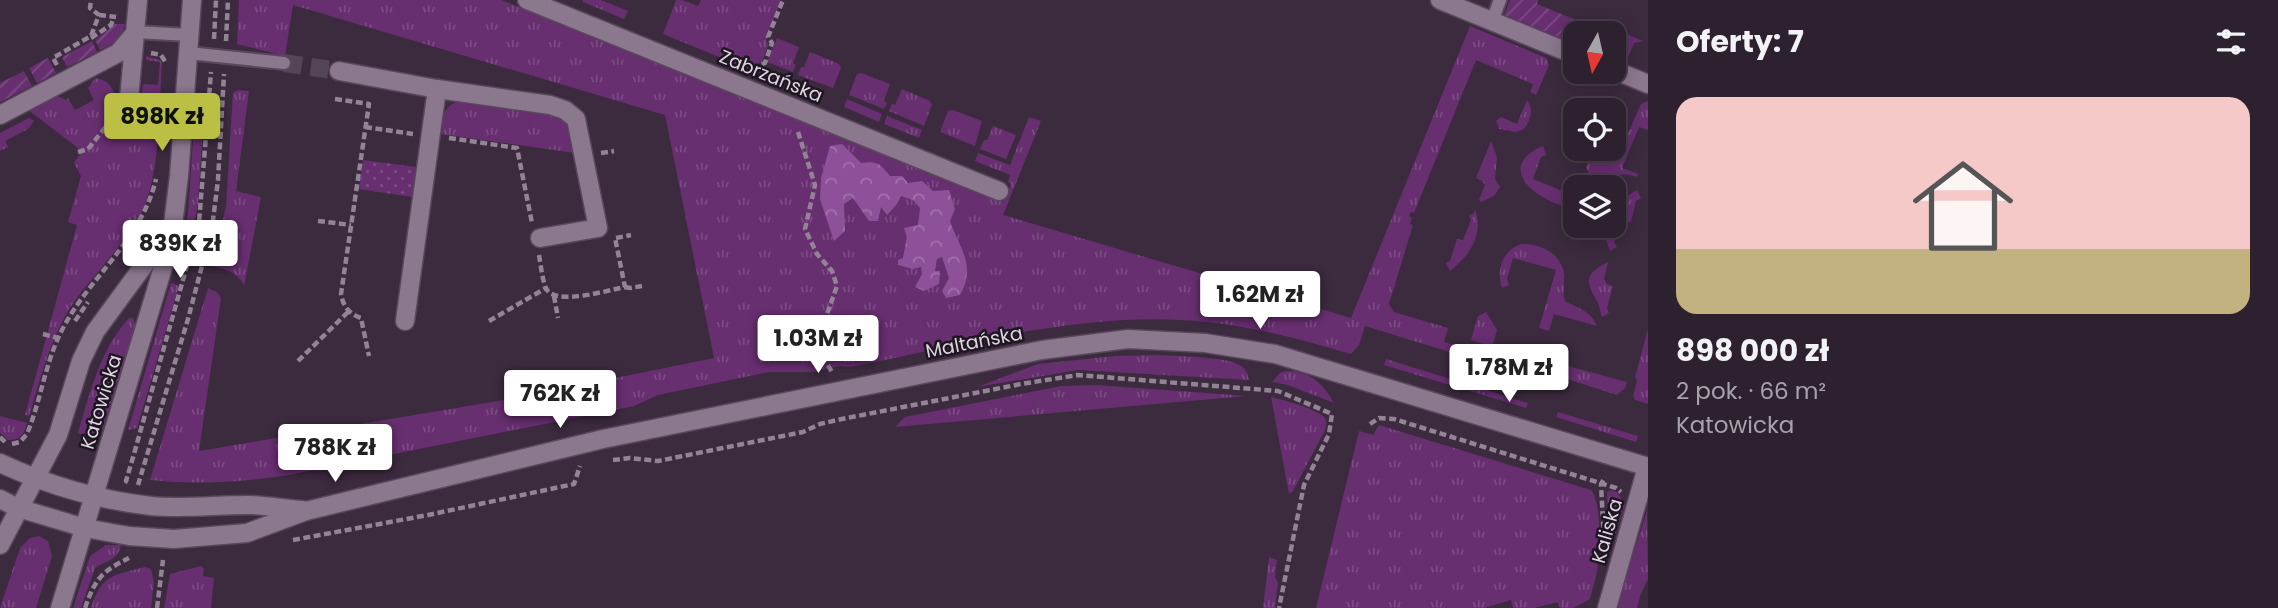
<!DOCTYPE html>
<html lang="pl">
<meta charset="utf-8">
<style>
body{margin:0;font-family:Poppins,sans-serif;background:#392d3b;color:#f1f3f6;height:100vh;display:flex;flex-direction:column;font-size:26px;white-space:nowrap}
*{box-sizing:border-box;margin:0}
p{font-size:23px;color:#a7a3aa}
.icon{flex:none;width:38px;height:38px;fill:none;stroke:currentColor;stroke-width:2;stroke-linecap:round;stroke-linejoin:round}
.map{position:relative;flex:1;overflow:hidden}
.panel{display:flex;flex-direction:column;background:#2d202f;width:630px}
.panel>*{flex:none}
.needle{width:46px;rotate:188deg}
.fabs{position:absolute;left:1563px;top:21px;display:grid;gap:14px}
.fabs a{display:grid;place-items:center;width:63px;height:63px;border-radius:14px;background:#2d202f;box-shadow:0 4px 18px #0003,0 0 0 2px #483e4b;font-size:35px}
.price{position:absolute;translate:-50% -60px;padding:0 16px;border-radius:7px;background:#fff;color:#222;font-size:23px;line-height:46px;filter:drop-shadow(0 2px 4px #0008)}
.price::after{content:'';position:absolute;left:50%;top:42px;width:21px;height:16px;margin-left:-10px;background:inherit;clip-path:polygon(0 0,100% 0,50% 100%)}
.price.current{background:#bbc045;color:#111}
ul{padding:0;list-style:none}
li{display:grid;align-content:center;gap:14px;height:371px;padding:0 28px}
li span{display:grid;place-items:center;height:217px;border-radius:21px;color:#555}
li>.icon{margin-inline-start:auto}
span .icon{width:126px;height:126px;fill:#fffc;stroke-width:1}
li b{font-size:30px}
h2{display:flex;justify-content:space-between;align-items:center;height:84px;padding:0 28px;font-size:30px}
main{display:flex;flex:1;min-height:0}
.map>svg:first-child{display:block}
.grass{fill:url(#grass-tufts)}
.forest{fill:url(#forest-crowns)}
.park{fill:url(#park-dots)}
.garden{fill:url(#garden-furrows)}
.lines{fill:none;stroke-linecap:round;stroke-linejoin:round}
.street-tunnel{stroke:#544457;stroke-width:18;stroke-dasharray:18 9;stroke-linecap:butt}
.lane-casing{stroke:#58485a;stroke-width:16}
.street-casing{stroke:#58485a;stroke-width:21}
.path{stroke:#938495;stroke-width:4.5;stroke-dasharray:7 3.5;stroke-linecap:butt}
.lane{stroke:#8b778e;stroke-width:12}
.street{stroke:#8b778e;stroke-width:18}
.labels{text-anchor:middle;dominant-baseline:central;stroke-width:5;stroke-linejoin:round;paint-order:stroke}
.street-label{font-size:19px;fill:#dfd4e1;stroke:#1e1620}
</style>
<main>
<div class="map">
<svg width="1648" height="608" viewBox="0 0 1648 608">
<defs>
<pattern id="grass-tufts" width="24" height="20" patternUnits="userSpaceOnUse" patternTransform="scale(1.75)"><rect width="24" height="20" fill="#672e70"/><path d="M3 7l-1-3M5 7V3M7 7l1-3M15 17l-1-3M17 17v-4M19 17l1-3" fill="none" stroke="#7c4b84"/></pattern>
<pattern id="forest-crowns" width="20" height="18" patternUnits="userSpaceOnUse" patternTransform="scale(1.75)"><rect width="20" height="18" fill="#8e5199"/><path d="M2 6a3 3 0 1 1 6 0M12 15a3 3 0 1 1 6 0" fill="none" stroke="#a371ac"/></pattern>
<pattern id="park-dots" width="8" height="8" patternUnits="userSpaceOnUse" patternTransform="scale(1.75)"><rect width="8" height="8" fill="#672e70"/><path d="M2 2h.1M6 6h.1" fill="none" stroke="#7c4b84" stroke-width="1.8" stroke-linecap="round"/></pattern>
<pattern id="garden-furrows" width="10" height="10" patternUnits="userSpaceOnUse" patternTransform="scale(1.75)"><rect width="10" height="10" fill="#672e70"/><path d="M-1 1l2-2M0 10L10 0M9 11l2-2" fill="none" stroke="#7c4b84"/></pattern>
</defs>
<rect width="100%" height="100%" fill="#3c2a3f"/>
<g class="grass">
<path d="M 239,0 L 501,0 L 1003,202 L 1011,184 L 1008,182 L 1010,175 L 975,161 L 978,153 L 1010,165 L 1029,117 L 1041,121 L 1003,215 L 1351,318 L 1470,26 L 1546,58 L 1549,65 L 1536,95 L 1530,92 L 1533,84 L 1476,60 L 1414,213 L 1411,212 L 1409,216 L 1412,218 L 1410,224 L 1413,225 L 1389,304 L 1394,312 L 1448,328 L 1444,342 L 1544,372 L 1543,376 L 1537,379 L 1365,326 L 1359,345 L 1351,354 C 1303,340 1256,327 1206,322 C 1090,309 964,345 850,367 L 840,366 L 815,372 L 769,372 L 658,395 L 634,406 L 289,475 C 242,482 197,485 150,480 L 208,288 L 218,293 L 221,298 L 199,451 L 522,397 L 714,358 L 665,115 L 293,5 L 285,56 L 237,44 Z"/>
<polygon points="583,0 601,0 628,11 624,19 583,2"/>
<polygon points="676,0 682,0 698,6 701,0 781,0 766,39 768,45 762,62 746,68 663,34"/>
<polygon points="1597,22 1643,41 1634,43 1627,60 1614,54 1614,33 1600,33"/>
<polygon points="777,38 799,47 793,63 796,65 793,72 767,62"/>
<polygon points="810,52 839,64 841,68 833,88 798,75 801,67 804,67"/>
<path d="M 146,56 L 160,60 L 162,64 C 159,104 160,166 146,202 C 133,239 89,277 68,311 C 49,343 40,381 29,416 L 25,415 L 77,225 L 68,222 L 81,176 L 74,163 L 82,151 L 27,109 L 55,95 L 66,100 L 68,98 L 75,110 L 94,100 L 88,88 L 95,78 C 109,80 115,88 115,102 L 140,105 L 143,84 L 158,85 L 160,62 L 146,60 Z"/>
<polygon points="861,73 890,84 884,101 887,103 884,109 849,95 857,74"/>
<polygon points="902,89 930,101 932,105 924,126 889,111 892,104 895,105"/>
<path d="M 238,90 L 249,91 L 236,191 L 261,197 L 244,286 C 238,272 226,270 213,266 L 226,206 L 233,93 Z"/>
<polygon points="196,97 205,98 198,203 189,250 181,248 188,213"/>
<polygon points="847,99 882,114 879,122 844,107"/>
<path d="M 462,100 C 482,102 554,108 566,120 C 573,128 574,143 575,153 L 440,134 C 442,117 443,105 462,100 Z"/>
<path d="M 1527,100 C 1534,110 1531,119 1524,129 L 1516,132 L 1499,129 L 1496,121 L 1501,117 L 1517,124 Z"/>
<path d="M 1648,101 L 1648,130 L 1639,127 L 1622,168 L 1638,174 L 1637,177 C 1623,172 1612,173 1604,187 L 1578,187 L 1581,181 L 1590,176 L 1586,167 L 1593,149 L 1614,149 L 1614,132 L 1621,135 L 1624,129 L 1629,131 L 1641,104 Z"/>
<polygon points="953,110 982,121 975,146 940,132 948,111"/>
<polygon points="887,116 922,130 919,138 884,124"/>
<polygon points="29,118 34,121 28,129 5,141 8,147 0,151 0,133"/>
<polygon points="993,126 1016,135 1006,159 980,149 984,140 987,140"/>
<polygon points="1491,141 1497,157 1495,179 1500,187 1494,196 1481,202 1479,200 1485,185 1482,181 1476,178"/>
<path d="M 1543,146 L 1546,155 L 1541,157 L 1533,179 L 1570,194 L 1575,191 L 1575,208 C 1541,205 1491,168 1543,146 Z"/>
<path d="M 1637,190 L 1641,198 L 1636,201 L 1631,222 L 1625,221 L 1620,224 L 1614,242 L 1617,247 L 1610,251 L 1606,239 L 1608,226 L 1614,226 L 1614,217 C 1626,205 1618,201 1637,190 Z"/>
<path d="M 1475,209 C 1484,235 1470,255 1450,271 L 1446,263 L 1450,261 L 1457,239 L 1463,240 L 1471,220 L 1469,216 L 1474,213 Z"/>
<path d="M 1521,244 C 1539,243 1560,252 1564,273 C 1565,282 1562,292 1565,301 C 1579,309 1590,310 1597,326 L 1554,314 L 1549,331 L 1539,328 L 1556,270 L 1513,258 L 1507,279 L 1509,285 L 1502,288 C 1496,270 1502,251 1521,244 Z"/>
<path d="M 1608,262 L 1604,279 L 1607,284 L 1613,286 L 1607,308 L 1609,313 L 1602,317 C 1600,312 1600,306 1597,301 C 1584,279 1586,274 1608,262 Z"/>
<polygon points="171,283 179,286 137,428 128,430"/>
<polygon points="1486,312 1497,330 1492,347 1471,340 1478,316"/>
<path d="M 129,318 L 133,318 L 135,326 L 102,431 L 98,437 L 78,433 C 90,392 100,350 129,318 Z"/>
<polygon points="1648,329 1648,404 1635,400 1633,396 1637,381 1635,377"/>
<path d="M 1155,355 C 1173,356 1228,356 1241,366 C 1246,369 1248,375 1249,380 L 1078,370 L 977,387 L 1038,364 L 1115,356 Z"/>
<polygon points="1386,359 1528,403 1526,408 1384,365"/>
<polygon points="1564,365 1627,382 1625,388 1617,395 1561,377"/>
<path d="M 1286,371 C 1309,370 1324,384 1334,403 L 1288,385 L 1272,382 L 1280,373 Z"/>
<polygon points="1097,385 1247,396 895,427 905,417 1061,386"/>
<path d="M 1271,397 C 1281,399 1320,410 1325,418 C 1327,423 1326,425 1325,430 L 1293,491 L 1289,494 Z"/>
<polygon points="1558,412 1638,436 1636,442 1556,417"/>
<path d="M 0,416 L 27,423 C 24,434 20,441 8,440 L 0,433 Z"/>
<path d="M 1379,425 L 1591,490 C 1602,502 1600,555 1597,572 C 1595,581 1592,590 1590,599 L 1573,608 L 1560,608 L 1558,602 L 1534,608 L 1513,608 L 1511,600 L 1484,608 L 1316,608 L 1359,431 L 1373,435 Z"/>
<polygon points="1611,490 1618,493 1625,505 1610,550 1607,495 1607,492"/>
<polygon points="1647,511 1648,579 1640,596 1637,608 1618,608 1622,589"/>
<polygon points="39,536 48,541 52,556 36,608 0,608 20,548 30,538"/>
<path d="M 106,545 L 121,545 C 118,560 107,560 95,568 L 81,608 L 73,608 L 90,556 Z"/>
<polygon points="1269,557 1277,560 1275,577 1278,582 1275,608 1263,608"/>
<polygon points="201,566 204,569 203,576 214,578 211,608 164,608 170,574"/>
<path d="M 145,567 L 151,569 L 154,583 L 151,608 L 91,608 C 101,575 113,575 145,567 Z"/>
</g>
<path class="forest" d="M 842,144 L 861,163 C 878,161 879,163 890,176 L 902,176 L 908,183 L 922,181 L 933,191 L 949,190 L 955,209 L 950,221 C 959,248 977,265 960,295 L 946,298 L 942,291 L 949,278 L 942,257 L 937,259 L 935,271 L 940,271 L 939,284 L 924,291 L 915,287 L 922,274 L 921,267 L 913,269 L 898,265 L 898,260 L 903,258 L 907,237 L 904,228 L 918,225 L 920,208 L 913,200 L 901,196 L 897,204 L 887,215 L 881,207 L 878,221 L 869,221 L 853,198 L 844,204 L 845,231 L 834,241 L 820,199 L 821,178 L 830,146 Z"/>
<polygon class="park" points="363,160 416,167 412,197 359,189"/>
<g class="garden">
<polygon points="1510,0 1538,0 1537,4 1583,23 1582,27 1584,33 1575,33 1575,44 1504,15"/>
<path d="M 115,24 L 125,24 C 122,39 113,44 100,50 L 95,40 Z"/>
<polygon points="92,41 97,52 67,67 62,57"/>
<polygon points="48,58 56,73 37,83 29,68"/>
<polygon points="24,71 32,86 0,102 0,83"/>
</g>
<g class="lines">
<polyline class="street-tunnel" points="284,63 339,71"/>
<defs>
<g id="lane">
<polyline points="1492,21 1500,0"/>
<polyline points="136,32 189,35"/>
<polyline points="188,53 284,63"/>
</g>
<g id="street">
<polyline points="527,0 999,191"/>
<polyline points="1440,0 1575,55"/>
<polyline points="1614,70 1648,84"/>
<polyline points="339,71 437,89 550,105 565,110 576,119 598,228 540,238"/>
<polyline points="129,99 138,0"/>
<polyline points="0,115 118,53 136,32"/>
<polyline points="405,321 437,89"/>
<path d="M 0,463 C 47,485 99,500 151,506 C 183,509 216,505 248,505 C 266,505 284,509 302,510"/>
<polyline points="0,499 18,508 85,528 129,536 174,539 247,533 306,511 603,439 1042,350 1128,339 1205,343 1275,354 1648,467"/>
<polyline points="0,545 58,435 81,361 95,332 158,246 166,230"/>
<polyline points="60,608 171,241 179,176 192,0"/>
<polyline points="1607,608 1647,467"/>
</g>
</defs>
<use href="#lane" class="lane-casing"/>
<use href="#street" class="street-casing"/>
<g class="path">
<polyline points="99,15 116,17"/>
<polyline points="91,38 111,25 114,17"/>
<polyline points="214,39 216,0"/>
<polyline points="226,41 228,0"/>
<polyline points="151,53 161,55 166,63"/>
<polyline points="57,65 53,58 91,36 99,15 90,8 91,0"/>
<polyline points="752,68 765,63 772,43 768,37 783,0"/>
<path d="M 335,99 L 369,104 L 341,294 C 343,306 349,314 361,318 L 369,356"/>
<polyline points="365,127 413,134"/>
<polyline points="798,132 815,185 805,229 817,254 832,271 837,286 820,334 818,349 832,372"/>
<polyline points="449,138 517,148 532,223"/>
<polyline points="78,152 88,149 116,114"/>
<polyline points="601,153 614,151"/>
<polyline points="318,221 351,225"/>
<polyline points="616,238 631,235"/>
<path d="M 539,255 C 541,266 542,279 546,288 C 554,307 608,290 625,287 L 615,238"/>
<polyline points="625,287 630,288 642,286"/>
<polyline points="554,296 558,318"/>
<polyline points="75,321 88,302"/>
<polyline points="489,321 546,288"/>
<polyline points="43,334 58,338"/>
<polyline points="298,361 349,311"/>
<polyline points="1370,424 1379,418 1394,419 1616,488 1621,492"/>
<polyline points="0,437 7,444"/>
<path d="M 12,444 L 20,442 L 27,434 C 41,400 45,363 62,330 C 89,277 142,240 156,179"/>
<polyline points="613,460 630,458 658,461 803,432 820,424 842,419 1021,384 1078,375 1278,391 1332,414 1329,434 1304,485 1279,608"/>
<polyline points="128,482 126,481 134,454 199,223 211,72"/>
<polyline points="138,485 188,319 212,228 218,180 224,74"/>
<polyline points="1604,539 1601,484 1605,477"/>
<polyline points="293,540 428,515 574,484 580,466"/>
<path d="M 85,608 C 95,579 102,571 129,558"/>
<polyline points="157,608 163,560"/>
</g>
<use href="#lane" class="lane"/>
<use href="#street" class="street"/>
</g>
<g class="labels">
<g class="street-label">
<text transform="translate(771 76) rotate(22)">Zabrzańska</text>
<text transform="translate(974 342) rotate(-11)">Maltańska</text>
<text transform="translate(101 402) rotate(-73)">Katowicka</text>
<text transform="translate(1607 531) rotate(-74)">Kaliska</text>
</g>
</g>
</svg>
<div class="fabs">
<a><svg class="needle" viewBox="-14 -14 28 28"><path d="M0-13l5 13h-10z" fill="#e53935"/><path d="M0 13l5-13h-10z" fill="#a7a3aa"/></svg></a>
<a><svg class="icon" aria-label="locate" viewBox="0 0 24 24"><circle cx="12" cy="12" r="6"/><path d="M12 2v4M12 18v4M2 12h4M18 12h4"/></svg></a>
<a><svg class="icon" aria-label="layers" viewBox="0 0 24 24"><path d="M12 4l9 5-9 5-9-5zM3 14l9 5 9-5"/></svg></a>
</div>
<b class="price current" style="left:162px;top:153px">898K zł</b>
<b class="price" style="left:180px;top:280px">839K zł</b>
<b class="price" style="left:1260px;top:331px">1.62M zł</b>
<b class="price" style="left:818px;top:375px">1.03M zł</b>
<b class="price" style="left:1509px;top:404px">1.78M zł</b>
<b class="price" style="left:560px;top:430px">762K zł</b>
<b class="price" style="left:335px;top:484px">788K zł</b>
</div>
<section class="panel">
<h2>Oferty: 7<svg class="icon" aria-label="filters" viewBox="0 0 24 24"><path d="M4 7h16M4 17h16"/><circle cx="9" cy="7" r="2"/><circle cx="15" cy="17" r="2"/></svg></h2>
<ul>
<li><span style="background:linear-gradient(#f6c9c9 70%,#c2b280 0)"><svg class="icon" aria-label="home" viewBox="0 0 24 24"><path d="M3 11l9-7 9 7M6 9v11h12V9"/></svg></span><div><b>898 000 zł</b><p>2 pok. · 66 m²</p><p>Katowicka</p></div></li>
</ul>
</section>
</main>
